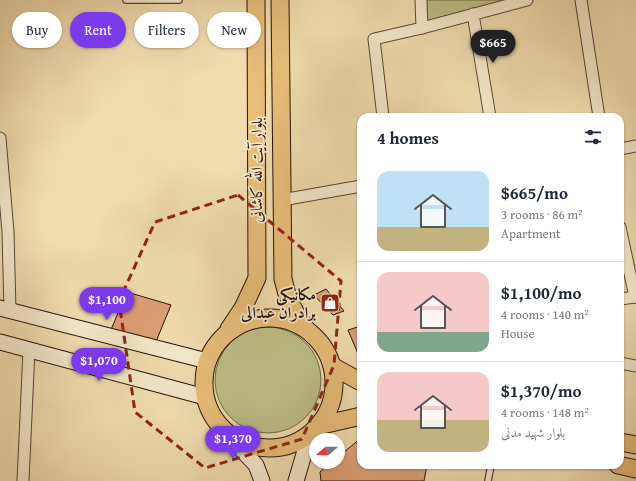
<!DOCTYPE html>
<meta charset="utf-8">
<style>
body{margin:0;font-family:"Gentium Book Plus",Amiri,serif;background:#f6f6f7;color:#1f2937;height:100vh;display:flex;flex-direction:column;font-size:15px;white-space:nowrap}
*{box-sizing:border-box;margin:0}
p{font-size:13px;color:#747a83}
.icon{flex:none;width:22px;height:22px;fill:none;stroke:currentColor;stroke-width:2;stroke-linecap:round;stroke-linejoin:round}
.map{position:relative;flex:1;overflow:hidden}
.side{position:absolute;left:357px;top:113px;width:267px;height:356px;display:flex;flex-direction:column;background:#fff;border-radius:12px;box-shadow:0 1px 3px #0004}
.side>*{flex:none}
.guide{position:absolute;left:12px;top:12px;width:285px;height:36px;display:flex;gap:8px}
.needle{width:26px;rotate:250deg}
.controls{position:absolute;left:309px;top:433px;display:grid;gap:8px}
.controls a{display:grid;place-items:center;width:36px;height:36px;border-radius:50%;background:#fff;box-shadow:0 1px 3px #0004;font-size:20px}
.price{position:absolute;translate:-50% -34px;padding:0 9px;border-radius:14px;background:#7c3aed;color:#fff;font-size:13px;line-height:26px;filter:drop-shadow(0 1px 2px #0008)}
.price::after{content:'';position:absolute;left:50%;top:24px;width:12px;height:9px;margin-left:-6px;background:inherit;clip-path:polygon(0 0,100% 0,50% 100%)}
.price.current{background:#222;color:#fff}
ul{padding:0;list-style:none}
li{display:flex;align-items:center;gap:12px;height:100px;padding:0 20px}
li+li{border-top:1px solid #e0e1e3}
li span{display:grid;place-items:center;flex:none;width:112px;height:80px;border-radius:12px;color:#555}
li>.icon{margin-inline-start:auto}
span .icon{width:48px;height:48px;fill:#fffc;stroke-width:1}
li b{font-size:17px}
h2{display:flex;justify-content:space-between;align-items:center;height:48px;padding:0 20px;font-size:17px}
.chip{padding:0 14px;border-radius:18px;background:#fff;box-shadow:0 1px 3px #0004;font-size:14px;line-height:36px}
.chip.current{background:#7c3aed;color:#fff}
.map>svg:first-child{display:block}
.green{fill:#bdc088;stroke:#716849}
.building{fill:#de9f74;stroke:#25110a}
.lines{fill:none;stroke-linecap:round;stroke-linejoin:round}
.service-casing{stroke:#584433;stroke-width:8}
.minor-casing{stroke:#584433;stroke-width:13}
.secondary-casing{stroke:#25110a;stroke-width:17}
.primary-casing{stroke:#25110a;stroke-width:19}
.service{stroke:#f5e9cb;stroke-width:5.5}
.minor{stroke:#f5e9cb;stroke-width:11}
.secondary{stroke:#f5e9cb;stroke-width:15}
.primary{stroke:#e8be78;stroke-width:17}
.marked{fill:none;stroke:#8f2418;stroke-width:3;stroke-dasharray:8 5;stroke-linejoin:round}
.labels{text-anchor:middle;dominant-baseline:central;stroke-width:3.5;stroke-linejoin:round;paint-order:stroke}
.street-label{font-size:16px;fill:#25110a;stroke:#f5e9cb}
.poi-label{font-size:16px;font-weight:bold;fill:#25110a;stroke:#f5e9cb;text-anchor:end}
</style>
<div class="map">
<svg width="636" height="481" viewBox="0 0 636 481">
<rect width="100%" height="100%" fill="#f0ddaf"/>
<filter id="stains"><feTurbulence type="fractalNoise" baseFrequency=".005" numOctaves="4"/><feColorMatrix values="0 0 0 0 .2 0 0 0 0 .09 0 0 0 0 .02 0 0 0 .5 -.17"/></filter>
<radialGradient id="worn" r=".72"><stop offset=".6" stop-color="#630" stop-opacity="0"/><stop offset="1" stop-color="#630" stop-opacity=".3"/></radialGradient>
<g class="green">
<polygon points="426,0 509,0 426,22"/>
<circle cx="268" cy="380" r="53"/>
</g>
<g class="building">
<polygon points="326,289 344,311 333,315 314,295"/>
<polygon points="127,292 171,305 155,344 110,332"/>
<polygon points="361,326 361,361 348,330"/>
<polygon points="361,438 361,465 427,465 424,481 321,481 320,472 331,462 338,462 338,457"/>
</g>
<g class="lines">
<defs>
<g id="service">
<polyline points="126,0 179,0"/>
<polyline points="488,481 491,465"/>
</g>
<g id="minor">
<polyline points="421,0 422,28"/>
<polyline points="581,0 599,117"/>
<polyline points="473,14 490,117"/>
<polyline points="383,117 374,39 422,28 527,0"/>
<polyline points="0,138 8,232 10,310"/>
<polyline points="620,149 636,146"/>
<polyline points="282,200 361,186"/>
<polyline points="620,227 635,297"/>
<polyline points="620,299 636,297"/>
<polyline points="620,363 636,366"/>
<polyline points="23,481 29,350"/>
</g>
<g id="secondary">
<polyline points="0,308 207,361"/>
<polyline points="0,342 205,397"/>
<polyline points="221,428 256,465 262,481"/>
<polyline points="296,481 310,434"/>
</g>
<g id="primary">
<path d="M 280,0 L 283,279 C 287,298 293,312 305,327"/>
<circle cx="269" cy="383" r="65"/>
<polyline points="229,329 243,308 257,278 256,0"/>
<polyline points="332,366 361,382"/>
<polyline points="318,426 361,416"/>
<polyline points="620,442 636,445"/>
<polyline points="618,465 636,469"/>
</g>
</defs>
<use href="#service" class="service-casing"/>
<use href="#minor" class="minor-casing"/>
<use href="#secondary" class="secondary-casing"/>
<use href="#primary" class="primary-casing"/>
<use href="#service" class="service"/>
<use href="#minor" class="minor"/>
<use href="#secondary" class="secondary"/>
<use href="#primary" class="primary"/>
</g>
<path class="marked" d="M 238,195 L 341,281 L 334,365 L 302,439 L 205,468 L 135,412 L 119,301 L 155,222 Z"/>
<defs>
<symbol id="shop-square" viewBox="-11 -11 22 22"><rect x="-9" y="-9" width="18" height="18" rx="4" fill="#8f2418" stroke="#f5e9cb"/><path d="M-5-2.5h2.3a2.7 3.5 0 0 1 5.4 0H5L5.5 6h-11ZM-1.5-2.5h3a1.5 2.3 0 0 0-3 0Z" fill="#fff"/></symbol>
</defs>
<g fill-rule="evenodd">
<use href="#shop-square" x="319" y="292" width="22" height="22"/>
</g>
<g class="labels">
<g class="street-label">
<text transform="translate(256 170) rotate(-90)">بلوار آیت الله کاشانی</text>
</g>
<g class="poi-label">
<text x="316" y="294">مکانیکی<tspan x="316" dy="18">برادران عبدالی</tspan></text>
</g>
</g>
<rect width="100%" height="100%" filter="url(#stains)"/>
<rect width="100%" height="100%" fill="url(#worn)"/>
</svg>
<div class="controls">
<a><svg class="needle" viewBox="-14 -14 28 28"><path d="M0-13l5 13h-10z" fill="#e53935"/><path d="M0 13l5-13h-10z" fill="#747a83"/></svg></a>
</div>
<b class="price current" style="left:493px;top:64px">$665</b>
<b class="price" style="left:107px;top:321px">$1,100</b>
<b class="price" style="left:99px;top:382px">$1,070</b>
<b class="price" style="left:233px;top:460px">$1,370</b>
<div class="guide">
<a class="chip">Buy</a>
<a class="chip current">Rent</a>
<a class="chip">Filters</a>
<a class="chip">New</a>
</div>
<section class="side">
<h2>4 homes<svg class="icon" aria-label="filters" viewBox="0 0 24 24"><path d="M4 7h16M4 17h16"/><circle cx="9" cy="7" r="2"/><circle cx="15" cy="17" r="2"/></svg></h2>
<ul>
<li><span style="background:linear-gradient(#bfe0f5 70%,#c2b280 0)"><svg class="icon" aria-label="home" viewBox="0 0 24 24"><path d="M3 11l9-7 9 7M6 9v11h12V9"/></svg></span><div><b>$665/mo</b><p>3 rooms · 86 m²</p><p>Apartment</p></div></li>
<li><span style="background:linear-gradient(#f6c9c9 75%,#7fa58c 0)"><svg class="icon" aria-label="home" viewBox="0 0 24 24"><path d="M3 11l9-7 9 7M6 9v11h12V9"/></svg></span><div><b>$1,100/mo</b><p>4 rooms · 140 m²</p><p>House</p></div></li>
<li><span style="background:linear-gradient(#f6c9c9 60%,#c2b280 0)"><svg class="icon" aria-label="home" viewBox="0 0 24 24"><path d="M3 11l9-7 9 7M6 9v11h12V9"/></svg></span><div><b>$1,370/mo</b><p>4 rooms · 148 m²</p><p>بلوار شهید مدنی</p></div></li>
</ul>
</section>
</div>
